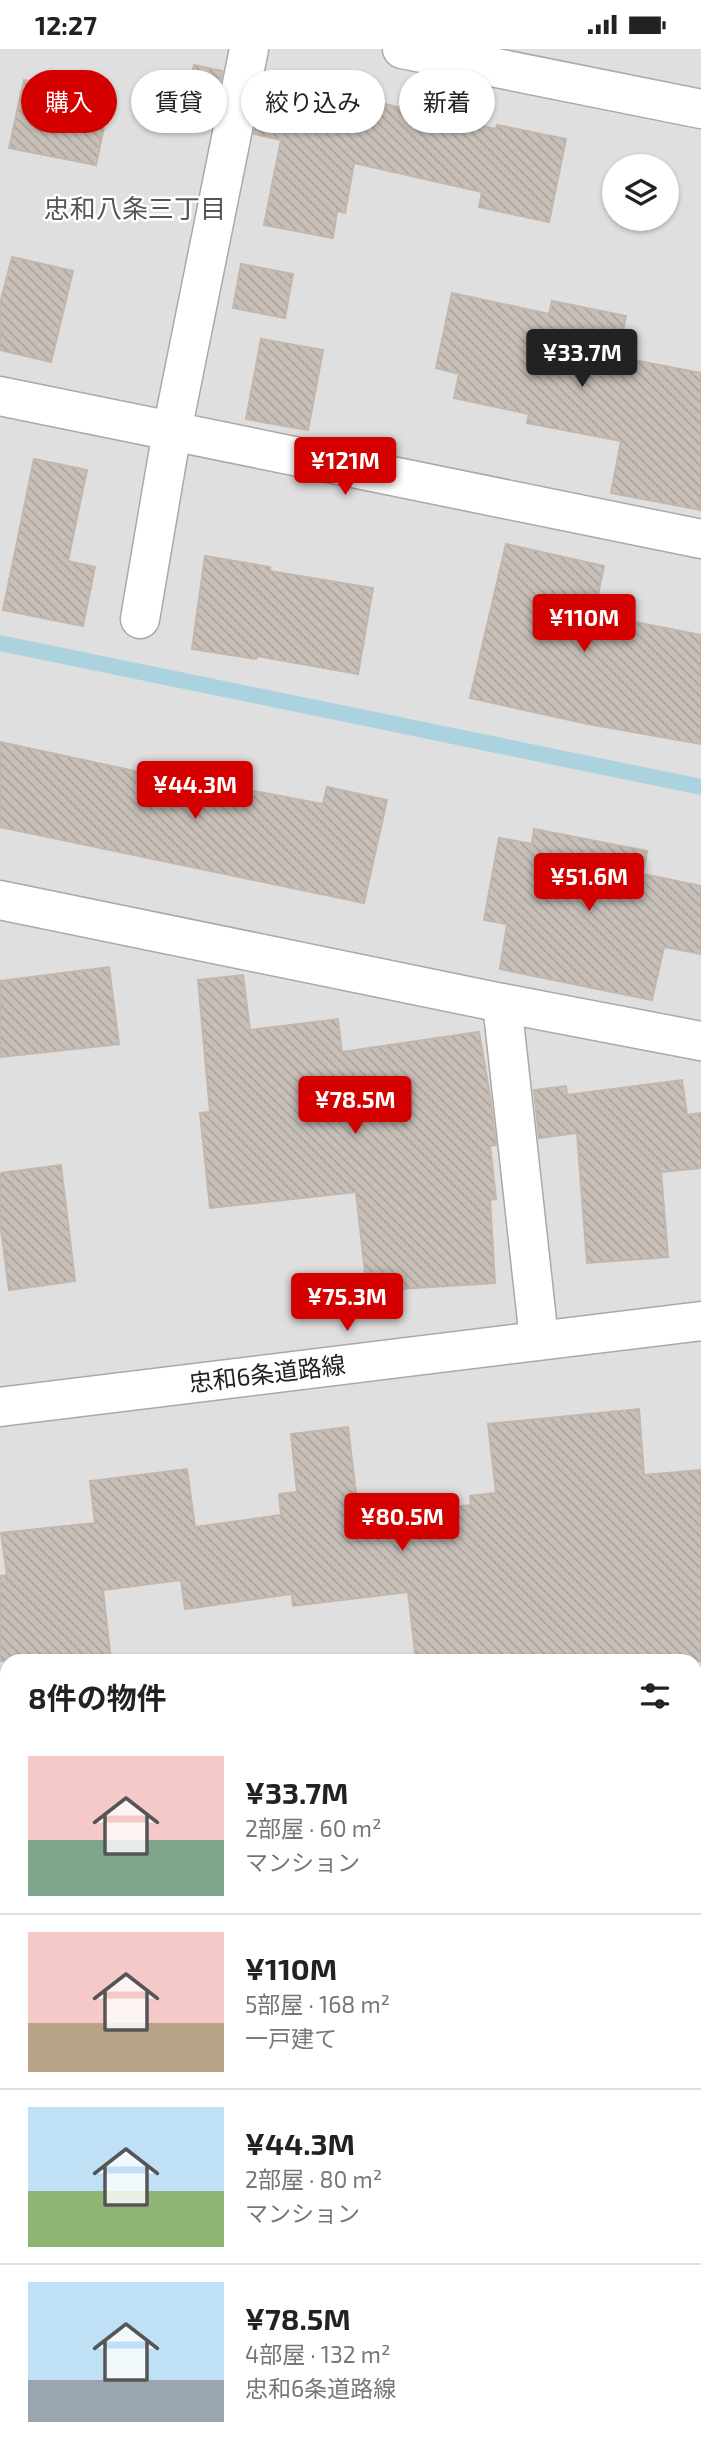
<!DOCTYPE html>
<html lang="ja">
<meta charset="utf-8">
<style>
body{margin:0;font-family:"Exo 2","Noto Sans JP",sans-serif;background:#f6f6f6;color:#222;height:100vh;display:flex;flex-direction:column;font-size:26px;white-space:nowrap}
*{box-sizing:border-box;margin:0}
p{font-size:23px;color:#767676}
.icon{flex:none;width:38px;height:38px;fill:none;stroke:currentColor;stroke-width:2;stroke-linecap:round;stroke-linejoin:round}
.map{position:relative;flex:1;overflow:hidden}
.details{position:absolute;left:0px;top:1605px;width:702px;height:800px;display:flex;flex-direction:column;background:#fff;border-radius:21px 21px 0 0;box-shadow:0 2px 5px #0004}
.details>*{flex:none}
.guide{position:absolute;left:21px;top:21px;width:660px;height:63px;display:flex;gap:14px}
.buttons{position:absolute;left:602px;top:105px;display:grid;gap:14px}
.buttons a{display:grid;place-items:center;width:77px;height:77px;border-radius:50%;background:#fff;box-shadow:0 2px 5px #0004;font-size:35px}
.price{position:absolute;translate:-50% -60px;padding:0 16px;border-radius:7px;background:#d40000;color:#fff;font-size:23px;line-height:46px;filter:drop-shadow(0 2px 4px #0008)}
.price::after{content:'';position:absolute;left:50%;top:42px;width:21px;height:16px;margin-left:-10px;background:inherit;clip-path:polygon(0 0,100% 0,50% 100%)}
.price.current{background:#222;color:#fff}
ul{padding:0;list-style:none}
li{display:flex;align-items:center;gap:21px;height:175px;padding:0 28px}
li+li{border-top:2px solid #e0e0e0}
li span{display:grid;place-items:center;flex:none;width:196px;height:140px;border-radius:0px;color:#555}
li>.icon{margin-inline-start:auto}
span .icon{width:84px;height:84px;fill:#fffc;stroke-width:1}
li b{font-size:30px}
h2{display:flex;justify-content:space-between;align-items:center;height:84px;padding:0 28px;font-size:30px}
.tag{padding:0 24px;border-radius:32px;background:#fff;box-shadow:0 2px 5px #0004;font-size:24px;line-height:63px}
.tag.current{background:#d40000;color:#fff}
.status{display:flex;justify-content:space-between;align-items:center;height:49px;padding:0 35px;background:#fff;direction:ltr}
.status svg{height:19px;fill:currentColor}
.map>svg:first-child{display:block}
.residential{fill:#e0dfdf;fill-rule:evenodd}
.park{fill:url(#park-tufts)}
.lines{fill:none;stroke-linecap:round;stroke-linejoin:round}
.stream{stroke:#aad3df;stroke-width:16}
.building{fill:url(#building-back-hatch);stroke:#c4b6ab;stroke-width:2}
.minor-casing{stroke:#a9a9a9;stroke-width:41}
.minor{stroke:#fff;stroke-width:38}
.labels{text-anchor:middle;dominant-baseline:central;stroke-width:5;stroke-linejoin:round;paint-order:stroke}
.street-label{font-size:24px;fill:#222;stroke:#fff}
.neighbourhood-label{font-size:26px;fill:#555;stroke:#fff}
</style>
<div class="status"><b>12:27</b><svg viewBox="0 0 49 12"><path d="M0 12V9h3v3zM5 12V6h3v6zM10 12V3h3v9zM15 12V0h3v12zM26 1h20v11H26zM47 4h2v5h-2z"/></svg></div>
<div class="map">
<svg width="701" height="2404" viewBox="0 0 701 2404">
<defs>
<pattern id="park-tufts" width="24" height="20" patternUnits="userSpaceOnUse" patternTransform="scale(1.75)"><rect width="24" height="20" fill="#c8facc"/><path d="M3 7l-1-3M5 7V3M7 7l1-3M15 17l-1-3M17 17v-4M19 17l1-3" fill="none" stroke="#acd6af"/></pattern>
<pattern id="building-back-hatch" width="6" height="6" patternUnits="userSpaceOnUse" patternTransform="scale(1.75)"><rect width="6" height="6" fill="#c7bfb8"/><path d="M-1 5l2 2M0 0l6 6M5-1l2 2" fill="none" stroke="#aba49e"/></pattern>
</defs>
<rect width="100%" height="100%" fill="#f2efe9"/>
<path class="residential" d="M 0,0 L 701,0 L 701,2404 L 0,2404 ZM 614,117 L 667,117 L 667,170 L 614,170 ZM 7,1612 L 695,1612 L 695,2398 L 7,2398 Z"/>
<polygon class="park" points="701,1769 701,2104 695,2104 695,1770"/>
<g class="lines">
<polyline class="stream" points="0,594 701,738"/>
</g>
<g class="building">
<polygon points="194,16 222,22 212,75 182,67"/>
<polygon points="24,31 110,49 96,116 9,99"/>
<polygon points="265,32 382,60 384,55 496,80 497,76 566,90 549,173 479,158 482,143 354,114 345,164 337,162 333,189 264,176 281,91 254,85"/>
<polygon points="12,208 73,222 51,313 0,301 0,255"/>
<polygon points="241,215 293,225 285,269 233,259"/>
<polygon points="452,244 549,265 552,252 626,267 618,308 701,324 701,461 611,444 621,392 527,374 529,365 454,349 459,325 436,319"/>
<polygon points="261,290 323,301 308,381 246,370"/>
<polygon points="34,410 87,421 68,512 95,518 83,577 3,561"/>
<polygon points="506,495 604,517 594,565 701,586 701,695 588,675 470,649"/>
<polygon points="205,507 270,518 270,522 373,539 358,625 257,607 256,610 192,600"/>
<polygon points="0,693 144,724 145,716 207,728 206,733 323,755 327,738 387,751 364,854 0,778"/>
<polygon points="534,780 647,802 643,825 701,837 701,905 664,898 652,951 500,920 507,875 484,871 499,789 532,795"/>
<polygon points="109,918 119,995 0,1008 0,932"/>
<polygon points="243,926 250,981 338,970 342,1003 479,983 490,1047 496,1096 490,1097 496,1150 490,1151 495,1234 367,1242 356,1143 210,1159 200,1064 210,1063 198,931"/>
<polygon points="682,1031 687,1066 701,1064 701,1119 661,1123 668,1208 587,1214 577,1084 539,1089 534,1041 566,1037 567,1046"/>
<polygon points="61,1116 75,1232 9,1241 0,1173 0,1124"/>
<polygon points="639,1360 644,1426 701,1421 701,1612 416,1612 408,1543 293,1557 292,1545 185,1560 181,1531 103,1541 111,1612 0,1612 0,1527 7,1526 1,1484 95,1474 90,1432 187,1420 195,1478 281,1466 279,1445 297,1443 291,1385 348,1378 359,1470 471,1456 470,1447 496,1444 488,1375"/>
</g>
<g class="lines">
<defs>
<g id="minor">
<polyline points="402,0 701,60"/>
<polyline points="0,347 701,490"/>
<polyline points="140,570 172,382 249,0"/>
<polyline points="0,851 502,954 701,992"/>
<polyline points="502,954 539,1290"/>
<polyline points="0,1358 701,1272"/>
<polyline points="695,1735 701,1734"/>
<polyline points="0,1829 7,1828"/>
<polyline points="695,2137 701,2136"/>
<polyline points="303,2398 304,2404"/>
</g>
</defs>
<use href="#minor" class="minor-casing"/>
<use href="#minor" class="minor"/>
</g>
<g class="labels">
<g class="street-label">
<text transform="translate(267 1324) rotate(-7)">忠和6条道路線</text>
</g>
<g class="neighbourhood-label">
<text x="135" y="158">忠和八条三丁目</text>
</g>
</g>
</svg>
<div class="buttons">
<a><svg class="icon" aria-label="layers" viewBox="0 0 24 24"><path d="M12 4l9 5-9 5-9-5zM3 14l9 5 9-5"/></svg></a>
</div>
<b class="price current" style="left:582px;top:340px">¥33.7M</b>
<b class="price" style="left:345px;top:448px">¥121M</b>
<b class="price" style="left:584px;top:605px">¥110M</b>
<b class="price" style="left:195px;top:772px">¥44.3M</b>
<b class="price" style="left:589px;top:864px">¥51.6M</b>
<b class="price" style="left:355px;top:1087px">¥78.5M</b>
<b class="price" style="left:347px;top:1284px">¥75.3M</b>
<b class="price" style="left:402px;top:1504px">¥80.5M</b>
<div class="guide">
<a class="tag current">購入</a>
<a class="tag">賃貸</a>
<a class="tag">絞り込み</a>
<a class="tag">新着</a>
</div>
<section class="details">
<h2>8件の物件<svg class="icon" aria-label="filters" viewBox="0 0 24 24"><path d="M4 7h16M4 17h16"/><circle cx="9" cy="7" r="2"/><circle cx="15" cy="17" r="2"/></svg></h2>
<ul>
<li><span style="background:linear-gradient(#f6c9c9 60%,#7fa58c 0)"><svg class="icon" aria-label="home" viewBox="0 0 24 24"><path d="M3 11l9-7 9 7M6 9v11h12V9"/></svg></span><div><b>¥33.7M</b><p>2部屋 · 60 m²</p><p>マンション</p></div></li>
<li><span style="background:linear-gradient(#f6c9c9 65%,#b9a48a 0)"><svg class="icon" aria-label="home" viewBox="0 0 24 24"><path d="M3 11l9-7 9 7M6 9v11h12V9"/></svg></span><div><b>¥110M</b><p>5部屋 · 168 m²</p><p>一戸建て</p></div></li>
<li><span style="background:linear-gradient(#bfe0f5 60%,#8fb573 0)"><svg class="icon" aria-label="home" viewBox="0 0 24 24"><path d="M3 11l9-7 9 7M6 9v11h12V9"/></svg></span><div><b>¥44.3M</b><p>2部屋 · 80 m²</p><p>マンション</p></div></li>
<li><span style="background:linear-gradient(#bfe0f5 70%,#9aa5b1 0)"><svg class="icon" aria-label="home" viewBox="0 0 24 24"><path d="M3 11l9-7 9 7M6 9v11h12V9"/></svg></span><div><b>¥78.5M</b><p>4部屋 · 132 m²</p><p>忠和6条道路線</p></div></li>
</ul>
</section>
</div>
